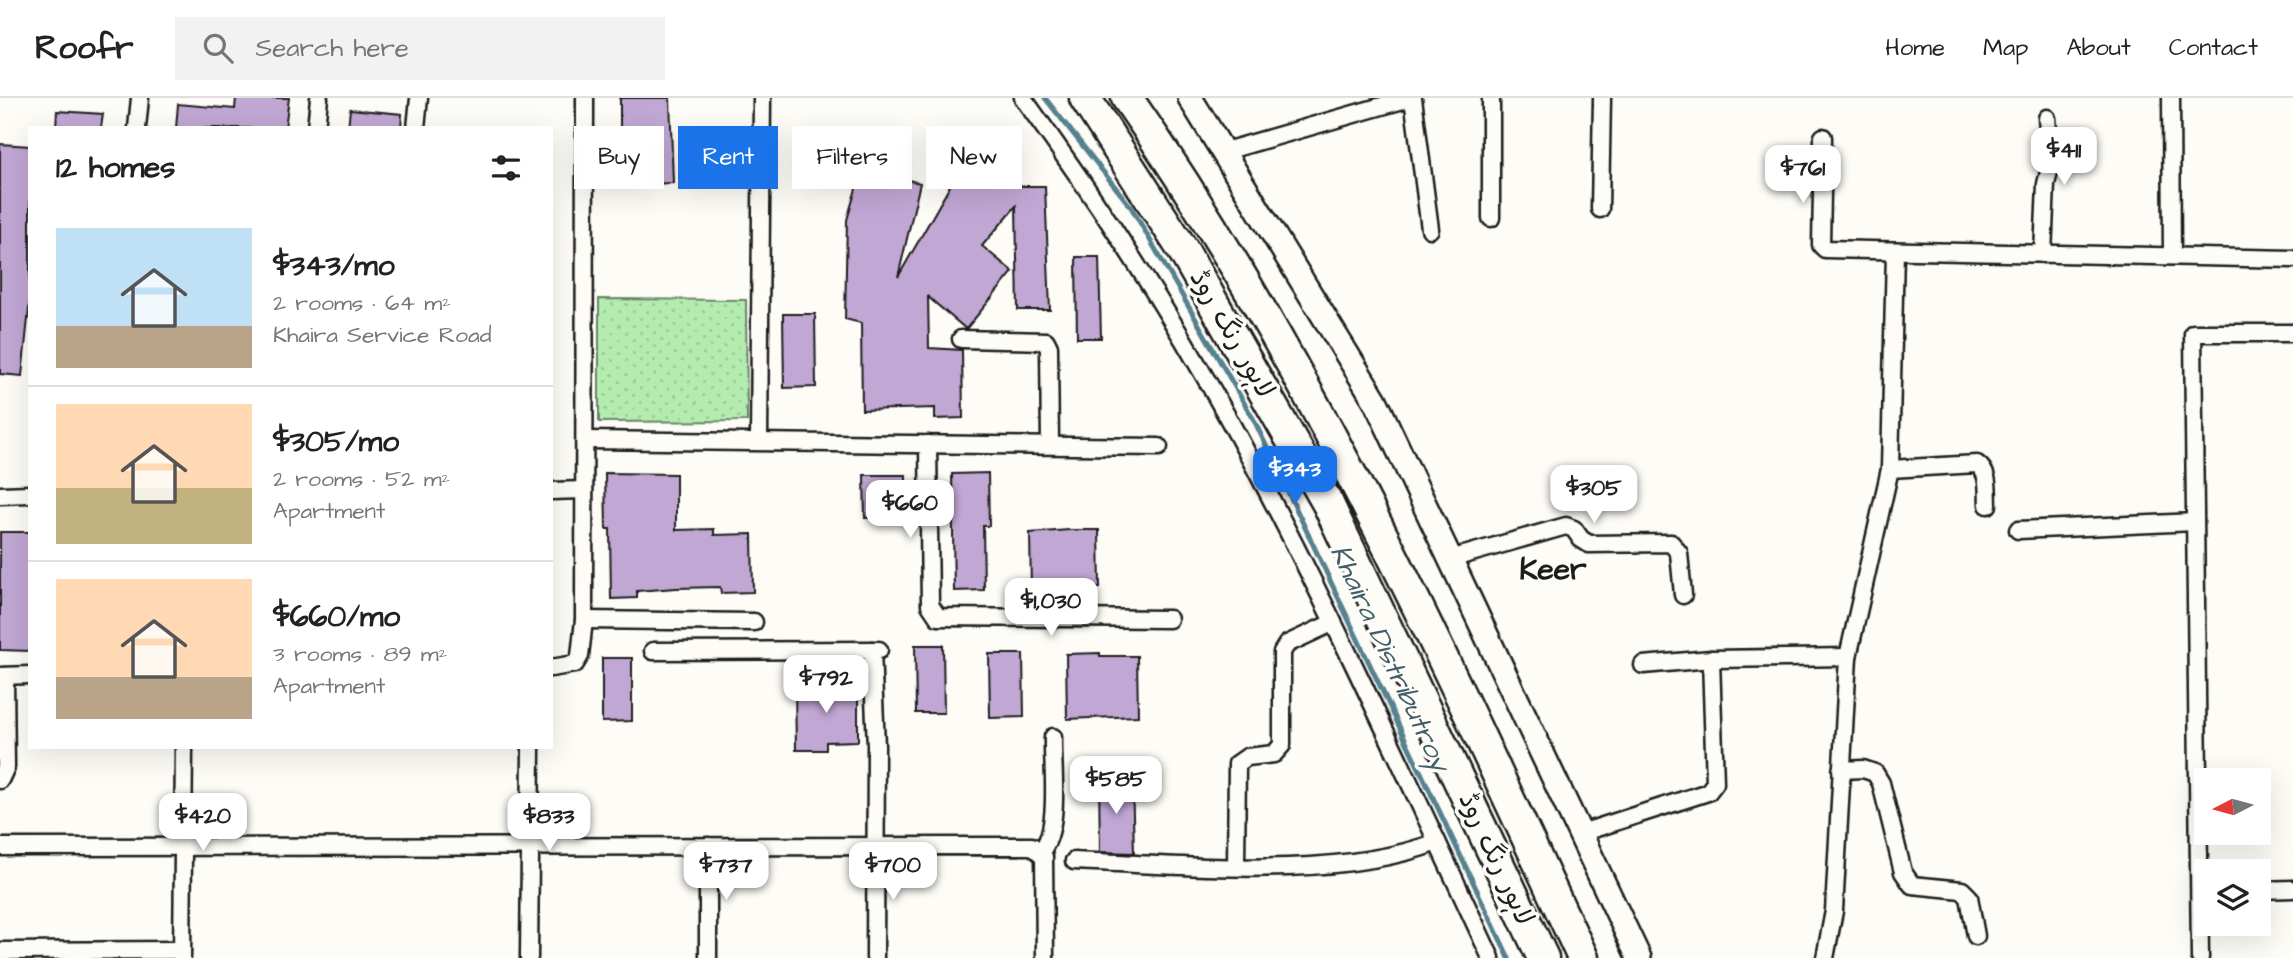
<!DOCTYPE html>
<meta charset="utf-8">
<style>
body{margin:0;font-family:"Architects Daughter","Playpen Sans Arabic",sans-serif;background:#f2f2f2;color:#222;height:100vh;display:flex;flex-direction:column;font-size:26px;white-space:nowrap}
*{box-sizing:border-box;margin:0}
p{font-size:23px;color:#767676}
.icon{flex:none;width:38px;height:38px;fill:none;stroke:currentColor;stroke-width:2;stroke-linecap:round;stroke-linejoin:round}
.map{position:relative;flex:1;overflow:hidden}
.sheet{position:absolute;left:28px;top:28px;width:525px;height:623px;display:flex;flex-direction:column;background:#fff;border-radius:0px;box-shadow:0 7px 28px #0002}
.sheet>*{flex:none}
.guide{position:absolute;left:574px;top:28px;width:665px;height:63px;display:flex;gap:14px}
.needle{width:46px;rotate:264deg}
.buttons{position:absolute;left:2194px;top:670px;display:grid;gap:14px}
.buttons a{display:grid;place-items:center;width:77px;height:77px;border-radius:0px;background:#fff;box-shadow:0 7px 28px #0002;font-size:35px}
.price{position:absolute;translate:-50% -60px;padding:0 16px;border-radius:14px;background:#fff;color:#222;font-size:23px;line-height:46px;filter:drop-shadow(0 2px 4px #0008)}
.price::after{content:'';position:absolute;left:50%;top:42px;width:21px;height:16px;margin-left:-10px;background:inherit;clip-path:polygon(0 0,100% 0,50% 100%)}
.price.selected{background:#1a73e8;color:#fff}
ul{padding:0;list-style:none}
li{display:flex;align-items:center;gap:21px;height:175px;padding:0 28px}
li+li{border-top:2px solid #e0e0e0}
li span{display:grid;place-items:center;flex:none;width:196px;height:140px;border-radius:0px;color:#555}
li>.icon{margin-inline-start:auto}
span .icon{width:84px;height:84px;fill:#fffc;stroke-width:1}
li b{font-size:30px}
h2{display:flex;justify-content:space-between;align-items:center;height:84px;padding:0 28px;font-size:30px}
.chip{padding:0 24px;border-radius:0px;background:#fff;box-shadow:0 7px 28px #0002;font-size:24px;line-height:63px}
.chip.selected{background:#1a73e8;color:#fff}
header{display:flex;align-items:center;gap:42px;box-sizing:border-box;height:98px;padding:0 35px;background:#fff;border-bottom:2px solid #e0e0e0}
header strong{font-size:33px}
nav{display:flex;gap:38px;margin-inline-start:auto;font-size:24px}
.search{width:490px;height:63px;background:#f2f2f2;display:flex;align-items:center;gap:18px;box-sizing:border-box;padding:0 24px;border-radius:0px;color:#767676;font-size:26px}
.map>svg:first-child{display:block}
.park{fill:url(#park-dots);stroke:#688466;stroke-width:2}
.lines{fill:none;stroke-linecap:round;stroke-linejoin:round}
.stream{stroke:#56818f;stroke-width:5}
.building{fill:#c1a7d4;stroke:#1c1c1c;stroke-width:2}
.street-casing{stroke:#1c1c1c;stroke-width:21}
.secondary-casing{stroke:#1c1c1c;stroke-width:28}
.highway-casing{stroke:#1c1c1c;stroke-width:35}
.street{stroke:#fdfcf7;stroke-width:16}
.secondary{stroke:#fdfcf7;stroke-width:23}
.highway{stroke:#fdfcf7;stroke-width:30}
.labels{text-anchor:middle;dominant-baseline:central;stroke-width:7;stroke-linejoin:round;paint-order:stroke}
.street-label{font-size:26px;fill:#1c1c1c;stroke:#fdfcf7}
.water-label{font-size:28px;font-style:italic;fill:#425f69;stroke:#fdfcf7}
.quarter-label{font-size:30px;font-weight:bold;fill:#1c1c1c;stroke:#fdfcf7}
</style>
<header>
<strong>Roofr</strong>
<div class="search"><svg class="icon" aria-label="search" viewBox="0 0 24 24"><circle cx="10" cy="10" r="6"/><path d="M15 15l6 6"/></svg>Search here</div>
<nav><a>Home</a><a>Map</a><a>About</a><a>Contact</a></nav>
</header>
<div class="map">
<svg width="2293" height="860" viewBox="0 0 2293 860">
<defs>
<pattern id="park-dots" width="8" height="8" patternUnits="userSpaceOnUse" patternTransform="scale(1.75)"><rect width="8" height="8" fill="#b4ecaf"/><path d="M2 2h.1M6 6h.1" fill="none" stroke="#9aca96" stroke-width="1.8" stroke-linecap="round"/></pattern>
</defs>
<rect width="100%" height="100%" fill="#fdfcf7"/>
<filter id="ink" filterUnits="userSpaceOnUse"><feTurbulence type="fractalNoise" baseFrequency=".0143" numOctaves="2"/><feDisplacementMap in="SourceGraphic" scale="14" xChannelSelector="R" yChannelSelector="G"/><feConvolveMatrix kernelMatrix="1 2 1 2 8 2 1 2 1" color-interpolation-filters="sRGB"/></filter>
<g filter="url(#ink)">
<polygon class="park" points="599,201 746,202 747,323 599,324"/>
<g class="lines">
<polyline class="stream" points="1045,0 1131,109 1254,322 1509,860"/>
</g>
<g class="building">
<polygon points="236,0 289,0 285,30 176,30 178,6 235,11"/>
<polygon points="620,0 670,0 673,85 620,87"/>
<polygon points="350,11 402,16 401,30 348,30"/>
<polygon points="57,13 103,16 101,30 56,30"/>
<polygon points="0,46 30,48 30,201 22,278 0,276"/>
<polygon points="1013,50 1015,88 1045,88 1050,212 1018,212 1016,108 982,148 1013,174 966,231 928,199 929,250 962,252 963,320 935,321 935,310 862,312 861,225 845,221 847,122 862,70 920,85 898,179 950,88 941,82 956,61 990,84 989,52"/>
<polygon points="1076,159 1099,159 1101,240 1077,240"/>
<polygon points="783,216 815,216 816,289 784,290"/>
<polygon points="605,375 676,376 676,432 714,431 714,437 752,436 753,494 721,495 720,489 676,490 637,493 637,500 611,501 610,431 606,431"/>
<polygon points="988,375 989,428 983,428 984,492 954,493 952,376"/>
<polygon points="864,377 906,377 906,419 865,420"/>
<polygon points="1069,432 1099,432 1100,490 1031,491 1030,435"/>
<polygon points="0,434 30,434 30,553 0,552"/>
<polygon points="915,547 943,547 944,615 916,615"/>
<polygon points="1100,555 1100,558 1137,558 1138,618 1067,621 1066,556"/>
<polygon points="989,556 1023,556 1024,619 990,620"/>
<polygon points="602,560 632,560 632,623 602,624"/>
<polygon points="795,586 858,586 858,643 826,644 826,652 796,652"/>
<polygon points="1132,680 1134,755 1100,754 1099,681"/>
</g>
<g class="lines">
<defs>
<g id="street">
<path d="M 1023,0 C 1100,106 1177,225 1239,340 C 1330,509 1410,686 1491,860"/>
<polyline points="1413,0 1430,131"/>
<polyline points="2171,0 2172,158"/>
<polyline points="137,30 140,0"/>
<polyline points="316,30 319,0"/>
<polyline points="416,30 419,0"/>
<polyline points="1823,39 1821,147 1825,151 2293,161"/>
<polyline points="1225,53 1410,0"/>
<polyline points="1600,111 1602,0"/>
<polyline points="1491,120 1491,0"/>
<polyline points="2043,156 2046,86 2051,66 2047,20"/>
<polyline points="961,241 1046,243 1049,249 1050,347"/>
<polyline points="585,342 1159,349"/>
<polyline points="759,343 762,0"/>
<polyline points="928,346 930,507 938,519 1169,521"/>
<path d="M 1890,371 L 1977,366 C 1990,375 1987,392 1988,407"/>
<polyline points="551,393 583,392"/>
<polyline points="0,397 30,396"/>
<polyline points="2018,432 2195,424"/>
<polyline points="1450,461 1566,428 1574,431 1581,441 1589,446 1671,445 1679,455 1683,497"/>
<polyline points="584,522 754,524"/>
<polyline points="872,552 876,648 875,860"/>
<polyline points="653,553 879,552"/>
<polyline points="1643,567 1711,561 1848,559"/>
<polyline points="551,570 575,566 580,558 584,522 585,0"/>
<polyline points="0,578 30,577"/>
<polyline points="1841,672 1863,671 1875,675 1881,685 1903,774 1912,787 1962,792 1969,799 1976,838"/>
<polyline points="0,682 6,669 5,578"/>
<polyline points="1581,735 1708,694 1715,685 1711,561"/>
<polyline points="0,749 1032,748 1044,758 1045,860"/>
<path d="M 1041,753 C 1061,731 1052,668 1053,639"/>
<path d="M 1074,763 C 1182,767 1336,783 1437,744"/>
<polyline points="1236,769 1237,666 1247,659 1274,656 1282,647 1282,554 1287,546 1332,525"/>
<polyline points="2259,792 2293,791"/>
<polyline points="0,853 182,852"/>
<polyline points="182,860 184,649"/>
<polyline points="529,860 531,649"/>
<polyline points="708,860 708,748"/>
<polyline points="1825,860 1834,813 1848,559 1890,371 1895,153"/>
<polyline points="2200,860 2193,235 2293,235"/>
</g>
<polyline id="secondary" points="1190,0 1375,302 1639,860"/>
<g id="highway">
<polyline points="1085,0 1183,152 1328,406 1543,860"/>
<path d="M 1127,0 C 1313,267 1446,566 1583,860"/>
</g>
</defs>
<use href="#street" class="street-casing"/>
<use href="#secondary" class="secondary-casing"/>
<use href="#highway" class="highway-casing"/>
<use href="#street" class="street"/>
<use href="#secondary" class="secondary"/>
<use href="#highway" class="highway"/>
</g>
</g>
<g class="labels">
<g class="street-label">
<text transform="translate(1232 236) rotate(60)">لاہور رنگ روڈ</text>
<text transform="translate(1496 761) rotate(65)">لاہور رنگ روڈ</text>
</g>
<g class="water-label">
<text transform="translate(1390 560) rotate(65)">Khaira Distributroy</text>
</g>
<g class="quarter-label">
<text x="1553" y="472">Keer</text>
</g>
</g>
</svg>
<div class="buttons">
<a><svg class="needle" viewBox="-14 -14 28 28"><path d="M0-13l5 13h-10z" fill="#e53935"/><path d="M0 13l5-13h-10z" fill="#767676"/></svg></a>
<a><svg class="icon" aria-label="layers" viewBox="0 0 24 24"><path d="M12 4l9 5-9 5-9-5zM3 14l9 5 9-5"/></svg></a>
</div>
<b class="price" style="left:2064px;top:89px">$411</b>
<b class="price" style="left:1803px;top:107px">$761</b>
<b class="price selected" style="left:1295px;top:408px">$343</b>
<b class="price" style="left:1594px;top:427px">$305</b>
<b class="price" style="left:910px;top:442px">$660</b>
<b class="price" style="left:1051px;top:540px">$1,030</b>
<b class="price" style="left:826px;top:617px">$792</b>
<b class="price" style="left:1116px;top:718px">$585</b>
<b class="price" style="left:203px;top:755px">$420</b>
<b class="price" style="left:549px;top:755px">$833</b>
<b class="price" style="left:726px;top:804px">$737</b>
<b class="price" style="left:893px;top:804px">$700</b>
<div class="guide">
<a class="chip">Buy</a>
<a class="chip selected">Rent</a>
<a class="chip">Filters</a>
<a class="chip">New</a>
</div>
<section class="sheet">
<h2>12 homes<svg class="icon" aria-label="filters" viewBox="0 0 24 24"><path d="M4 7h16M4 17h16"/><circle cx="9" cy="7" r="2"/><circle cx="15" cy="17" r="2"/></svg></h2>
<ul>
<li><span style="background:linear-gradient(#bfe0f5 70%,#b9a48a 0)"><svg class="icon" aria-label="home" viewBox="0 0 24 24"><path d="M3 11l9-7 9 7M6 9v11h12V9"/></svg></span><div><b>$343/mo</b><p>2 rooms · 64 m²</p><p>Khaira Service Road</p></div></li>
<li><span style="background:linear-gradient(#ffd9b3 60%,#c2b280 0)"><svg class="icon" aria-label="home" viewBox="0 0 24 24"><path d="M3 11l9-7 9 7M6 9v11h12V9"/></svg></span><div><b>$305/mo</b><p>2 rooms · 52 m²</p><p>Apartment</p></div></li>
<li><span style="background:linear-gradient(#ffd9b3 70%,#b9a48a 0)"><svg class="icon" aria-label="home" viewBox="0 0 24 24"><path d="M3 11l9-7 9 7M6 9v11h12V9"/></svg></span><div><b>$660/mo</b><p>3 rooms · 89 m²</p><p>Apartment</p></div></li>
</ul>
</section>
</div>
